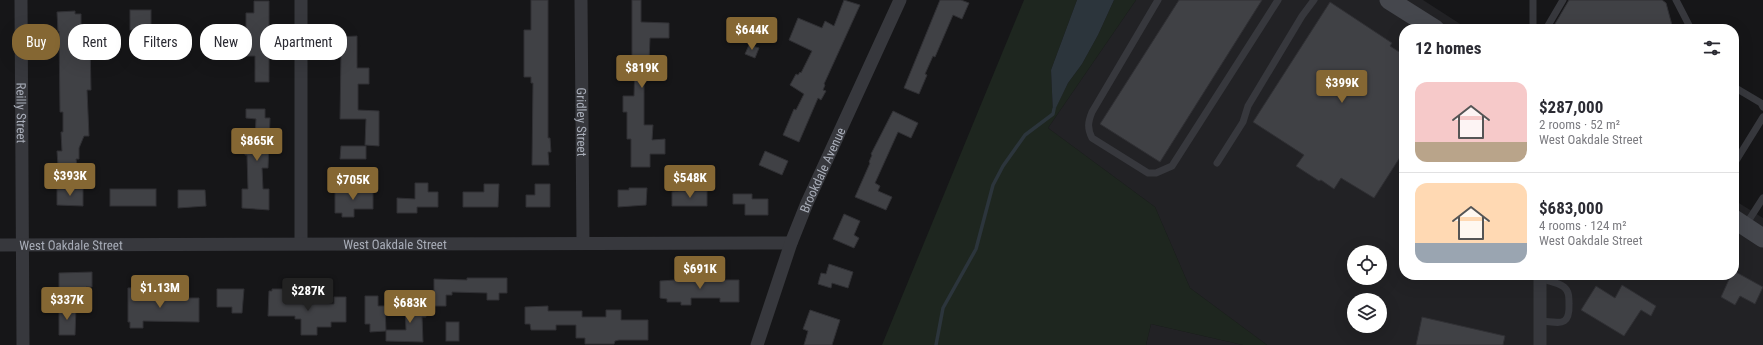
<!DOCTYPE html>
<meta charset="utf-8">
<style>
body{margin:0;font-family:"Roboto Condensed",sans-serif;background:#f7f7f7;color:#2b2b33;height:100vh;display:flex;flex-direction:column;font-size:15px;white-space:nowrap}
*{box-sizing:border-box;margin:0}
p{font-size:13px;color:#7c7c81}
.icon{flex:none;width:22px;height:22px;fill:none;stroke:currentColor;stroke-width:2;stroke-linecap:round;stroke-linejoin:round}
.map{position:relative;flex:1;overflow:hidden}
.sheet{position:absolute;left:1399px;top:24px;width:340px;height:256px;display:flex;flex-direction:column;background:#fff;border-radius:16px;box-shadow:0 4px 16px #0002}
.sheet>*{flex:none}
.top-card{position:absolute;left:12px;top:24px;width:380px;height:36px;display:flex;gap:8px}
.buttons{position:absolute;left:1347px;top:245px;display:grid;gap:8px}
.buttons a{display:grid;place-items:center;width:40px;height:40px;border-radius:50%;background:#fff;box-shadow:0 4px 16px #0002;font-size:20px}
.price{position:absolute;translate:-50% -34px;padding:0 9px;border-radius:4px;background:#856733;color:#fff;font-size:13px;line-height:26px;filter:drop-shadow(0 1px 2px #0008)}
.price::after{content:'';position:absolute;left:50%;top:24px;width:12px;height:9px;margin-left:-6px;background:inherit;clip-path:polygon(0 0,100% 0,50% 100%)}
.price.active{background:#222;color:#fff}
ul{padding:0;list-style:none}
li{display:flex;align-items:center;gap:12px;height:100px;padding:0 16px}
li+li{border-top:1px solid #e1e1e2}
li span{display:grid;place-items:center;flex:none;width:112px;height:80px;border-radius:12px;color:#555}
li>.icon{margin-inline-start:auto}
span .icon{width:48px;height:48px;fill:#fffc;stroke-width:1}
li b{font-size:17px}
h2{display:flex;justify-content:space-between;align-items:center;height:48px;padding:0 16px;font-size:17px}
.chip{padding:0 14px;border-radius:16px;background:#fff;box-shadow:0 4px 16px #0002;font-size:14px;line-height:36px}
.chip.active{background:#856733;color:#fff}
.map>svg:first-child{display:block}
.built{fill:#222225;fill-rule:evenodd}
.green{fill:#1e261f}
.water{fill:#2c353c}
.lines{fill:none;stroke-linecap:round;stroke-linejoin:round}
.stream{stroke:#2c353c;stroke-width:3.5}
.building{fill:#404145;stroke:#303034}
.lane{stroke:#37383d;stroke-width:7}
.street{stroke:#37383d;stroke-width:13}
.secondary{stroke:#45474d;stroke-width:19}
.labels{text-anchor:middle;dominant-baseline:central;stroke-width:4;stroke-linejoin:round;paint-order:stroke}
.street-label{font-size:13px;fill:#a8adb8;stroke:#111113}
</style>
<div class="map">
<svg width="1763" height="345" viewBox="0 0 1763 345">
<rect width="100%" height="100%" fill="#161618"/>
<g class="built">
<path d="M 1136,0 L 1423,0 L 1468,29 L 1404,29 L 1404,275 L 1734,275 L 1734,200 L 1763,218 L 1763,345 L 1267,345 L 1190,288 L 1155,207 L 1048,128 ZM 1354,252 L 1380,252 L 1380,278 L 1354,278 ZM 1354,300 L 1380,300 L 1380,326 L 1354,326 Z"/>
<polygon points="1151,324 1243,345 1146,345"/>
</g>
<polygon class="green" points="1024,0 1077,0 1051,70 1053,113 1068,83 1082,64 1098,35 1114,0 1136,0 1048,128 1155,207 1190,288 1267,345 1243,345 1151,324 1146,345 882,345"/>
<polygon class="water" points="1077,0 1114,0 1098,35 1082,64 1068,83 1053,114 1051,70"/>
<g class="lines">
<polyline class="stream" points="936,345 943,308 976,249 993,185 1003,166 1025,135 1053,114 1054,109"/>
</g>
<g class="building">
<polygon points="531,0 548,0 548,138 550,138 551,152 548,152 549,165 532,165 533,83 531,83 531,77 524,77 524,30 531,30"/>
<polygon points="632,0 641,0 641,22 669,23 669,38 650,38 649,61 656,61 655,74 644,73 644,125 653,125 652,140 665,139 665,154 650,154 650,167 631,167 631,139 627,139 627,112 623,112 623,96 634,96 635,64 632,64"/>
<polygon points="844,0 860,5 824,84 825,85 823,90 826,91 821,100 818,98 799,142 783,135 794,109 796,110 804,94 790,85 796,74 798,75 800,72 801,73 812,51 789,40 798,18 822,28 825,21 834,26"/>
<polygon points="940,0 961,0 969,3 962,19 953,15 935,57 933,56 925,74 927,75 919,94 904,88"/>
<polygon points="1179,0 1262,0 1160,162 1100,124"/>
<polygon points="1569,0 1662,0 1666,3 1673,29 1552,29"/>
<polygon points="254,1 269,1 269,82 255,82 255,56 242,56 243,40 246,40 246,13 254,13"/>
<polygon points="1330,2 1392,43 1390,46 1404,55 1404,151 1374,198 1341,178 1334,189 1321,180 1319,181 1296,166 1304,155 1253,122"/>
<rect x="130" y="10" width="21" height="20"/>
<polygon points="75,11 75,14 81,14 81,41 90,42 91,90 87,90 89,136 84,136 79,148 79,159 76,159 77,165 58,166 57,151 62,151 61,132 63,132 63,112 60,112 59,31 58,31 57,12"/>
<polygon points="357,36 357,68 369,68 369,84 358,84 358,110 379,111 379,146 365,145 366,119 340,119 341,55 341,50 334,44 338,41 338,37"/>
<polygon points="749,45 759,48 755,58 745,54"/>
<polygon points="246,109 265,109 265,118 270,118 268,168 262,168 263,189 269,189 269,210 242,208 242,189 248,189 247,155 245,155 245,139 255,139 256,119 246,118"/>
<polygon points="893,111 918,123 911,138 898,132 875,183 880,186 878,191 892,197 886,210 855,197 870,163 869,162 872,155 871,154"/>
<polygon points="341,146 366,146 366,159 340,159"/>
<polygon points="765,151 788,161 782,175 759,165"/>
<polygon points="415,183 428,183 428,192 438,192 438,207 417,207 417,213 397,213 397,198 415,199"/>
<polygon points="484,184 499,184 498,207 463,207 463,192 484,192"/>
<polygon points="535,184 550,184 550,207 526,207 526,195 535,195"/>
<polygon points="629,188 647,188 646,205 618,207 618,190 629,190"/>
<polygon points="57,189 83,189 83,206 57,205"/>
<rect x="110" y="189" width="46" height="17"/>
<polygon points="178,190 205,190 206,206 178,208"/>
<polygon points="335,190 373,190 373,209 354,209 354,217 342,217 342,213 335,213"/>
<polygon points="679,191 707,191 707,206 672,206 672,192"/>
<polygon points="733,194 752,194 752,199 768,199 768,215 745,215 745,204 733,204"/>
<polygon points="844,214 860,221 854,235 859,238 854,248 833,239"/>
<polygon points="829,264 853,272 848,288 832,283 831,288 818,284 821,273 826,274"/>
<polygon points="1734,271 1763,287 1755,304 1740,296 1735,305 1721,297 1731,275 1734,275"/>
<polygon points="92,272 92,287 86,287 86,289 59,289 59,273"/>
<polygon points="467,278 507,278 507,293 499,293 499,300 487,300 487,293 452,292 452,295 446,295 446,306 434,306 434,279 467,280"/>
<polygon points="675,280 739,280 739,302 720,302 720,298 691,298 691,305 681,305 681,302 667,302 667,299 660,298 660,281"/>
<polygon points="1622,285 1656,306 1651,316 1641,310 1624,336 1581,310 1596,286 1615,298"/>
<polygon points="143,287 143,298 149,298 149,300 184,300 184,298 199,298 199,322 143,321 143,328 130,328 130,322 128,322 128,288"/>
<polygon points="217,289 244,289 242,313 232,313 232,307 217,307"/>
<polygon points="272,289 283,289 283,291 285,291 285,304 334,304 334,297 346,297 346,322 331,322 331,327 317,327 317,335 301,335 301,319 295,319 295,316 268,316 269,291 272,291"/>
<polygon points="365,296 378,296 378,306 385,306 386,331 370,332 370,324 365,324"/>
<polygon points="425,301 426,317 422,317 423,342 386,341 386,330 406,330 405,302"/>
<polygon points="59,306 76,307 75,335 59,335"/>
<polygon points="548,306 548,311 582,311 582,317 606,317 606,310 621,310 621,320 648,320 648,340 619,340 615,341 614,344 585,344 585,338 576,338 576,325 556,325 556,330 531,330 530,324 525,324 525,307"/>
<polygon points="810,310 840,320 832,345 804,345 808,331 803,329"/>
<polygon points="1422,317 1505,336 1503,345 1416,345"/>
<rect x="446" y="322" width="13" height="19"/>
</g>
<g class="lines">
<g class="lane">
<path d="M 1158,0 L 1092,112 C 1088,122 1087,128 1092,138 L 1148,173 L 1156,173 L 1172,166 L 1278,0"/>
<polyline points="1676,0 1691,29"/>
<polyline points="1533,29 1533,0"/>
<polyline points="1546,29 1563,0"/>
<polyline points="1734,87 1761,103 1763,107"/>
<polyline points="1217,163 1243,122 1248,106 1302,16 1314,0"/>
<polyline points="1734,164 1763,117"/>
<polyline points="1745,226 1763,198"/>
<path d="M 1540,321 C 1559,322 1570,328 1569,304 C 1569,297 1569,291 1564,287 C 1558,282 1547,281 1540,278"/>
</g>
<g class="street">
<path id="s1" d="M 21,0 L 23,345"/>
<path id="s2" d="M 581,0 L 583,243"/>
<polyline points="301,243 301,0"/>
<path id="s3" d="M 0,245 L 791,243"/>
<path id="s4" d="M 757,345 L 791,243 L 807,203 L 900,0"/>
<polyline points="1540,345 1540,275"/>
</g>
<g class="secondary">
<polyline points="1389,0 1435,29"/>
<polyline points="1734,219 1763,238"/>
</g>
</g>
<g class="labels">
<g class="street-label">
<text stroke="none"><textPath href="#s1" startOffset="113">Reilly Street</textPath></text>
<text stroke="none"><textPath href="#s2" startOffset="122">Gridley Street</textPath></text>
<text stroke="none"><textPath href="#s4" startOffset="187">Brookdale Avenue</textPath></text>
<text stroke="none"><textPath href="#s3" startOffset="395">West Oakdale Street</textPath></text>
<text stroke="none"><textPath href="#s3" startOffset="71">West Oakdale Street</textPath></text>
</g>
</g>
</svg>
<div class="buttons">
<a><svg class="icon" aria-label="locate" viewBox="0 0 24 24"><circle cx="12" cy="12" r="6"/><path d="M12 2v4M12 18v4M2 12h4M18 12h4"/></svg></a>
<a><svg class="icon" aria-label="layers" viewBox="0 0 24 24"><path d="M12 4l9 5-9 5-9-5zM3 14l9 5 9-5"/></svg></a>
</div>
<b class="price" style="left:752px;top:51px">$644K</b>
<b class="price" style="left:642px;top:89px">$819K</b>
<b class="price" style="left:1342px;top:104px">$399K</b>
<b class="price" style="left:257px;top:162px">$865K</b>
<b class="price" style="left:70px;top:197px">$393K</b>
<b class="price" style="left:690px;top:199px">$548K</b>
<b class="price" style="left:353px;top:201px">$705K</b>
<b class="price" style="left:700px;top:290px">$691K</b>
<b class="price" style="left:160px;top:309px">$1.13M</b>
<b class="price active" style="left:308px;top:312px">$287K</b>
<b class="price" style="left:67px;top:321px">$337K</b>
<b class="price" style="left:410px;top:324px">$683K</b>
<div class="top-card">
<a class="chip active">Buy</a>
<a class="chip">Rent</a>
<a class="chip">Filters</a>
<a class="chip">New</a>
<a class="chip">Apartment</a>
</div>
<section class="sheet">
<h2>12 homes<svg class="icon" aria-label="filters" viewBox="0 0 24 24"><path d="M4 7h16M4 17h16"/><circle cx="9" cy="7" r="2"/><circle cx="15" cy="17" r="2"/></svg></h2>
<ul>
<li><span style="background:linear-gradient(#f6c9c9 75%,#b9a48a 0)"><svg class="icon" aria-label="home" viewBox="0 0 24 24"><path d="M3 11l9-7 9 7M6 9v11h12V9"/></svg></span><div><b>$287,000</b><p>2 rooms · 52 m²</p><p>West Oakdale Street</p></div></li>
<li><span style="background:linear-gradient(#ffd9b3 75%,#9aa5b1 0)"><svg class="icon" aria-label="home" viewBox="0 0 24 24"><path d="M3 11l9-7 9 7M6 9v11h12V9"/></svg></span><div><b>$683,000</b><p>4 rooms · 124 m²</p><p>West Oakdale Street</p></div></li>
</ul>
</section>
</div>
